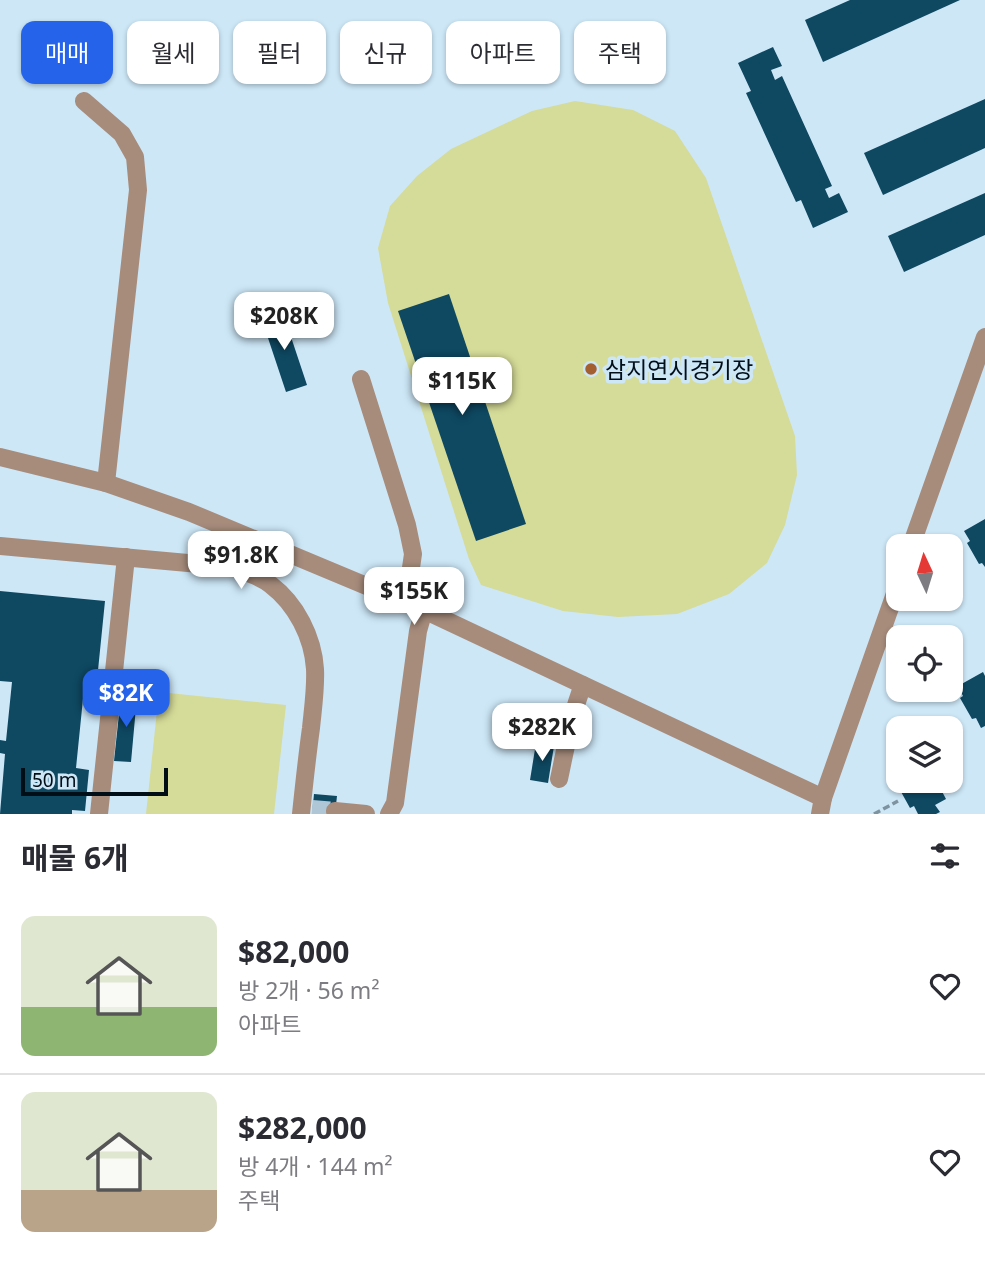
<!DOCTYPE html>
<html lang="ko">
<meta charset="utf-8">
<style>
body{margin:0;font-family:"Noto Sans","Noto Sans KR",sans-serif;background:#f7f7f7;color:#2b2b33;height:100vh;display:flex;flex-direction:column;font-size:26px;white-space:nowrap}
*{box-sizing:border-box;margin:0}
p{font-size:23px;color:#7c7c81}
.icon{flex:none;width:38px;height:38px;fill:none;stroke:currentColor;stroke-width:2;stroke-linecap:round;stroke-linejoin:round}
.map{position:relative;height:814px;overflow:hidden}
.drawer{display:flex;flex-direction:column;background:#fff;flex:1}
.drawer>*{flex:none}
.hud{position:absolute;left:21px;top:21px;width:943px;height:63px;display:flex;gap:14px}
.needle{width:46px;rotate:356deg}
.controls{position:absolute;left:886px;top:534px;display:grid;gap:14px}
.controls a{display:grid;place-items:center;width:77px;height:77px;border-radius:14px;background:#fff;box-shadow:0 2px 5px #0004;font-size:35px}
.scale{position:absolute;left:21px;bottom:18px;width:147px;box-sizing:border-box;padding-left:7px;border:4px solid #000e18;border-top:0;font-size:19px;line-height:24px;white-space:nowrap;color:#000e18;-webkit-text-stroke:5px #cde7f7;paint-order:stroke}
.price{position:absolute;translate:-50% -60px;padding:0 16px;border-radius:14px;background:#fff;color:#222;font-size:23px;line-height:46px;filter:drop-shadow(0 2px 4px #0008)}
.price::after{content:'';position:absolute;left:50%;top:42px;width:21px;height:16px;margin-left:-10px;background:inherit;clip-path:polygon(0 0,100% 0,50% 100%)}
.price.current{background:#2563eb;color:#fff}
ul{padding:0;list-style:none}
li{display:flex;align-items:center;gap:21px;height:175px;padding:0 21px}
li+li{border-top:2px solid #e1e1e2}
li span{display:grid;place-items:center;flex:none;width:196px;height:140px;border-radius:14px;color:#555}
li>.icon{margin-inline-start:auto}
span .icon{width:84px;height:84px;fill:#fffc;stroke-width:1}
li b{font-size:30px}
h2{display:flex;justify-content:space-between;align-items:center;height:84px;padding:0 21px;font-size:30px}
.pill{padding:0 24px;border-radius:14px;background:#fff;box-shadow:0 2px 5px #0004;font-size:24px;line-height:63px}
.pill.current{background:#2563eb;color:#fff}
.map>svg:first-child{display:block}
.green{fill:#d5db98}
.building{fill:#0e4861}
.lines{fill:none;stroke-linecap:round;stroke-linejoin:round}
.minor-tunnel{stroke:#aec6d6;stroke-width:18;stroke-dasharray:18 9;stroke-linecap:butt}
.path{stroke:#7d93a0;stroke-width:3.5;stroke-dasharray:7 3.5;stroke-linecap:butt}
.minor{stroke:#a78c7c;stroke-width:18}
.poi-dot{fill:#a45f31;stroke:#cde7f7;stroke-width:2.5}
.labels{text-anchor:middle;dominant-baseline:central;stroke-width:7;stroke-linejoin:round;paint-order:stroke}
.poi-label{font-size:23px;fill:#000e18;stroke:#cde7f7;text-anchor:start}
</style>
<div class="map">
<svg width="985" height="814" viewBox="0 0 985 814">
<rect width="100%" height="100%" fill="#cde7f7"/>
<g class="green">
<polygon points="575,101 633,110 675,131 706,178 795,436 797,475 785,525 767,563 729,594 677,614 618,617 563,611 481,585 469,559 388,303 378,248 390,206 417,176 451,149 532,111"/>
<polygon points="159,692 286,705 274,814 146,814"/>
</g>
<g class="building">
<polygon points="850,0 960,0 823,62 805,20"/>
<polygon points="773,47 782,66 771,70 775,80 782,76 832,186 825,189 829,198 839,193 848,212 813,228 801,200 796,202 746,93 751,91 738,63"/>
<polygon points="985,99 985,148 883,195 864,153"/>
<polygon points="985,193 985,235 904,272 888,236"/>
<polygon points="449,294 526,524 476,541 398,311"/>
<polygon points="283,313 307,385 286,392 262,320"/>
<polygon points="985,519 985,567 982,563 979,564 967,543 970,541 964,531"/>
<polygon points="0,591 105,601 96,690 84,689 76,768 89,770 85,811 72,810 72,814 0,814 5,754 0,753 0,740 6,741 12,682 0,681"/>
<polygon points="983,672 985,676 985,726 981,728 976,718 972,719 960,698 963,696 958,686"/>
<polygon points="121,695 137,696 131,762 114,761"/>
<polygon points="536,743 554,746 548,783 530,780"/>
<polygon points="900,780 936,780 946,799 935,805 940,812 936,814 918,814 914,806 910,808 900,790 904,788"/>
<polygon points="314,794 337,796 335,814 312,814"/>
</g>
<g class="lines">
<polyline class="minor-tunnel" points="312,809 335,811"/>
<polyline class="path" points="874,814 898,801"/>
<g class="minor">
<polyline points="84,101 122,134 135,157 138,190 106,483"/>
<polyline points="361,379 407,525 413,554 406,602"/>
<polyline points="0,457 106,483 189,512 424,610 823,798"/>
<path d="M 0,546 L 232,567 C 245,572 260,576 271,585 C 296,604 313,637 315,669 C 316,688 313,708 311,728 C 307,757 304,785 301,814"/>
<polyline points="911,546 985,337"/>
<path d="M 559,779 C 566,747 571,715 583,685"/>
<polyline points="335,811 366,814"/>
<polyline points="99,814 126,557"/>
<polyline points="389,814 395,803 418,631 424,610"/>
<polyline points="820,814 823,798 898,585"/>
</g>
</g>
<circle class="poi-dot" cx="591" cy="369" r="7"/>
<g class="labels">
<g class="poi-label">
<text x="605" y="369">삼지연시경기장</text>
</g>
</g>
</svg>
<div class="controls">
<a><svg class="needle" viewBox="-14 -14 28 28"><path d="M0-13l5 13h-10z" fill="#e53935"/><path d="M0 13l5-13h-10z" fill="#7c7c81"/></svg></a>
<a><svg class="icon" aria-label="locate" viewBox="0 0 24 24"><circle cx="12" cy="12" r="6"/><path d="M12 2v4M12 18v4M2 12h4M18 12h4"/></svg></a>
<a><svg class="icon" aria-label="layers" viewBox="0 0 24 24"><path d="M12 4l9 5-9 5-9-5zM3 14l9 5 9-5"/></svg></a>
</div>
<div class="scale">50 m</div>
<b class="price" style="left:284px;top:352px">$208K</b>
<b class="price" style="left:462px;top:417px">$115K</b>
<b class="price" style="left:241px;top:591px">$91.8K</b>
<b class="price" style="left:414px;top:627px">$155K</b>
<b class="price current" style="left:126px;top:729px">$82K</b>
<b class="price" style="left:542px;top:763px">$282K</b>
<div class="hud">
<a class="pill current">매매</a>
<a class="pill">월세</a>
<a class="pill">필터</a>
<a class="pill">신규</a>
<a class="pill">아파트</a>
<a class="pill">주택</a>
</div>
</div>
<section class="drawer">
<h2>매물 6개<svg class="icon" aria-label="filters" viewBox="0 0 24 24"><path d="M4 7h16M4 17h16"/><circle cx="9" cy="7" r="2"/><circle cx="15" cy="17" r="2"/></svg></h2>
<ul>
<li><span style="background:linear-gradient(#dfe7d0 65%,#8fb573 0)"><svg class="icon" aria-label="home" viewBox="0 0 24 24"><path d="M3 11l9-7 9 7M6 9v11h12V9"/></svg></span><div><b>$82,000</b><p>방 2개 · 56 m²</p><p>아파트</p></div><svg class="icon" aria-label="heart" viewBox="0 0 24 24"><path d="M12 20l-8-8c-3-5 5-10 8-4 3-6 11-1 8 4z"/></svg></li>
<li><span style="background:linear-gradient(#dfe7d0 70%,#b9a48a 0)"><svg class="icon" aria-label="home" viewBox="0 0 24 24"><path d="M3 11l9-7 9 7M6 9v11h12V9"/></svg></span><div><b>$282,000</b><p>방 4개 · 144 m²</p><p>주택</p></div><svg class="icon" aria-label="heart" viewBox="0 0 24 24"><path d="M12 20l-8-8c-3-5 5-10 8-4 3-6 11-1 8 4z"/></svg></li>
</ul>
</section>
